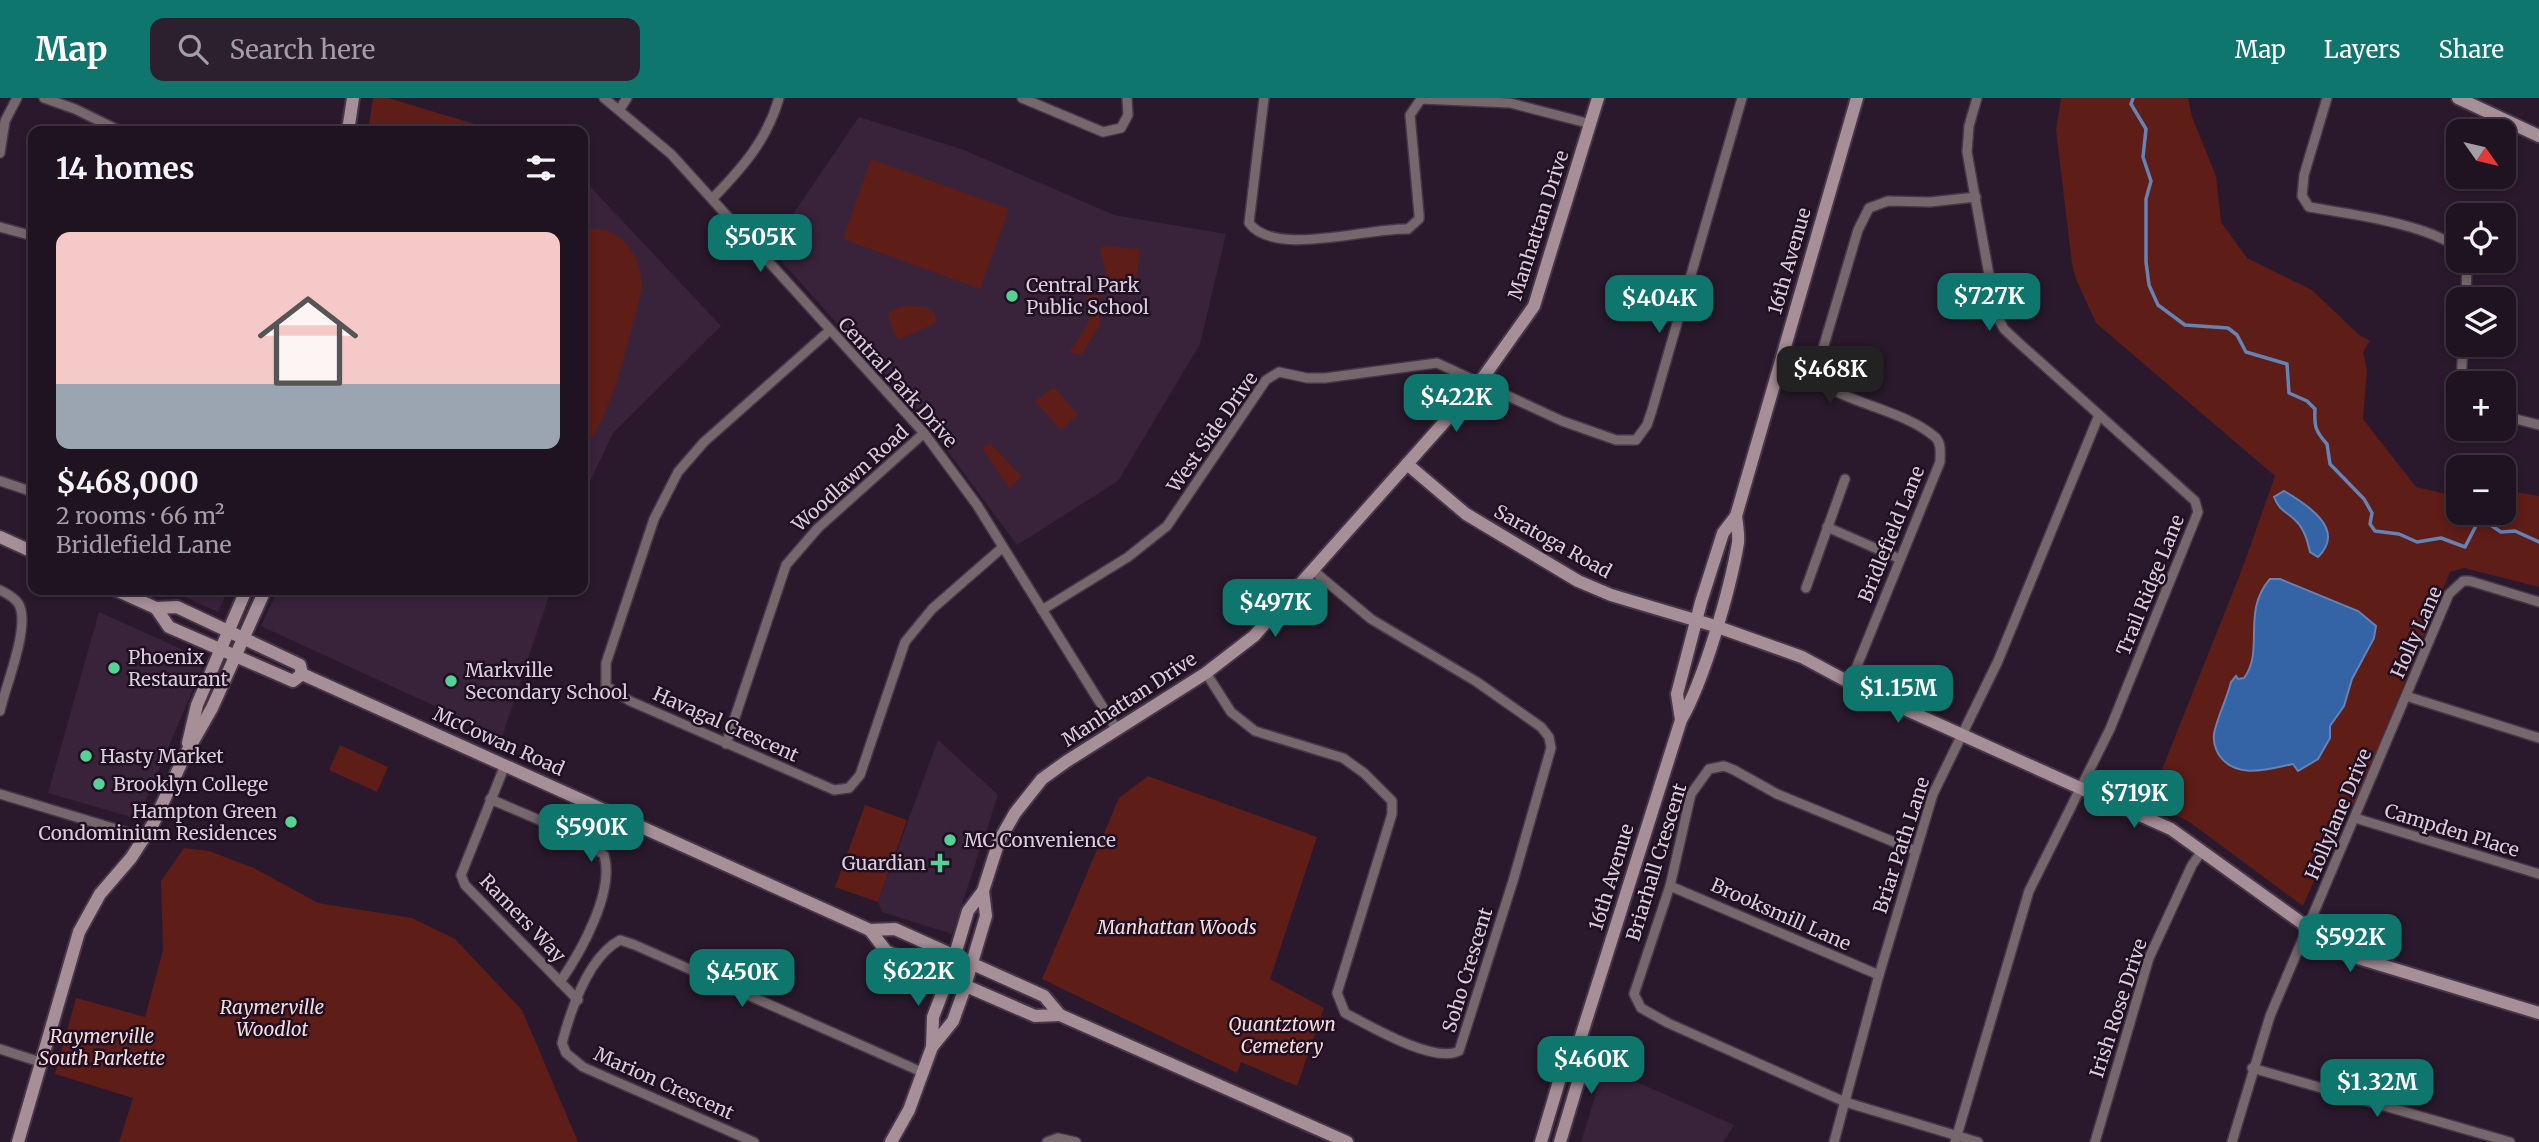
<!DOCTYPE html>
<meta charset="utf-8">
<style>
body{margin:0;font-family:Merriweather,serif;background:#2d202e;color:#f1f3f6;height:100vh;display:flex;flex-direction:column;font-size:26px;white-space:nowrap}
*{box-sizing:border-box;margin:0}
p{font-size:23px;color:#a29ea5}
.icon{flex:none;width:38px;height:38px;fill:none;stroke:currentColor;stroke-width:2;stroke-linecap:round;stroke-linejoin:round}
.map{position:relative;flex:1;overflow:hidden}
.sheet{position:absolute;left:28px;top:28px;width:560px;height:469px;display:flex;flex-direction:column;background:#201321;border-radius:14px;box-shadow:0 4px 10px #0003,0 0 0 2px #3d323f}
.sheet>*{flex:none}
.needle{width:46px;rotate:124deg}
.fabs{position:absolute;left:2446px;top:21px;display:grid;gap:14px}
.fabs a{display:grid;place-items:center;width:70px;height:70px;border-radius:14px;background:#201321;box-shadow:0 4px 10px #0003,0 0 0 2px #3d323f;font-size:35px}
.price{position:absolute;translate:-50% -60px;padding:0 16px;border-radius:14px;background:#0f766e;color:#fff;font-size:23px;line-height:46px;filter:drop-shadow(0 2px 4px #0008)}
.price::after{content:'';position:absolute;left:50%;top:42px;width:21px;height:16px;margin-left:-10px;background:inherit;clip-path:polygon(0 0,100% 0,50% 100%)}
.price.active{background:#222;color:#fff}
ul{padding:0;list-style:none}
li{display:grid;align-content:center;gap:14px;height:371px;padding:0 28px}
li+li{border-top:2px solid #3d323f}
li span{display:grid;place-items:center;height:217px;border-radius:14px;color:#555}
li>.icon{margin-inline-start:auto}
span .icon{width:126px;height:126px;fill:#fffc;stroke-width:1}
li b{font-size:30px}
h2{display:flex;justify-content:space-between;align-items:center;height:84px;padding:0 28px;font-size:30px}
header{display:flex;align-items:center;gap:42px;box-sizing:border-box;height:98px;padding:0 35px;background:#0f766e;color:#fff}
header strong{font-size:33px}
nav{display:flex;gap:38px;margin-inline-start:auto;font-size:24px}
.search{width:490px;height:63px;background:#2d202e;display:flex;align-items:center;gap:18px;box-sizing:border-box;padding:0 24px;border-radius:14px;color:#a29ea5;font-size:26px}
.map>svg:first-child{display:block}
.built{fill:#39233b}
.green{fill:#5e1d16}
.water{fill:#3463a6;stroke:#6583b5;stroke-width:2}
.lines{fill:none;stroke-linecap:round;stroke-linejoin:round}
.stream{stroke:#6583b5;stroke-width:3.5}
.street-casing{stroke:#463648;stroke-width:12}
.secondary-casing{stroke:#463648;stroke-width:16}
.street{stroke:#75676b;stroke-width:9}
.secondary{stroke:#a68f97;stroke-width:12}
.poi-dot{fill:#54d395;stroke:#200f22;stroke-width:2.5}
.labels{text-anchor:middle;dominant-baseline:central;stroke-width:5;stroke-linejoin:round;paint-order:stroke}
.street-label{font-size:19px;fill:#d8cdd9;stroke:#200f22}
.poi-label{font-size:19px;fill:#d8cdd9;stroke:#200f22;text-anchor:start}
.park-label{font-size:19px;font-style:italic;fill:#f6dcd7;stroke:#200f22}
</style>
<header>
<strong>Map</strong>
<div class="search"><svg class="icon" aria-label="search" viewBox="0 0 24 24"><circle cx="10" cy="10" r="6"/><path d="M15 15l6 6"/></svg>Search here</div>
<nav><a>Map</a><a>Layers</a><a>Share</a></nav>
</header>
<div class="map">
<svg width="2539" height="1044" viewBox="0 0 2539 1044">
<rect width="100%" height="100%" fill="#2a192c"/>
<g class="built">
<polygon points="859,19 964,52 1114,117 1226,136 1200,246 1118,383 1017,447 935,336 770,150"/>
<polygon points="583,81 721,228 613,335 583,398"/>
<polygon points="170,492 228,492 218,514"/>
<polygon points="278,492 551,492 502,639 261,528"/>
<polygon points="99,514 199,559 202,570 138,721 48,695"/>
<polygon points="938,642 998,697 952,836 882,814 878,804"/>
<polygon points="1604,970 1605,970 1734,1027 1723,1044 1581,1044"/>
</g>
<g class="green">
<polygon points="373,0 388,0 498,33 368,33"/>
<polygon points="2061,0 2188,0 2192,19 2216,78 2221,124 2247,160 2312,192 2358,236 2370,243 2363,254 2367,272 2363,321 2416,389 2446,396 2459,393 2459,415 2504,415 2504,392 2539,398 2539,489 2464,470 2450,474 2354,707 2348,704 2303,808 2188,723 2149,704 2241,474 2275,378 2096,225 2076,181 2072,166 2056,32"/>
<polygon points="871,61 1009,111 980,191 843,141"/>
<path d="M 583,131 C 621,126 642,156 642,191 C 631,230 612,325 583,348 Z"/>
<polygon points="1104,148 1140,151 1137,178 1118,195 1109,190 1100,150"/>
<polygon points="1100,196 1099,229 1081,257 1069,254 1086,229 1093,212 1085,198"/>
<polygon points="904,208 926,209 935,216 936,225 900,241 895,238 888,218 892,212"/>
<polygon points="1054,289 1078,317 1061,332 1035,303"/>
<polygon points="990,345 1022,379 1009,390 982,350"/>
<polygon points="340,647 388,669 377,694 329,672"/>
<polygon points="1148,678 1317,739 1270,881 1324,910 1297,988 1241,964 1237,975 1042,881 1119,700"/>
<polygon points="865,707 907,722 878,804 835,789"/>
<polygon points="184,750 209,753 254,770 318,805 412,820 455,841 522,912 578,1044 119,1044 133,1000 55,976 76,900 145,919 163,852 161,783"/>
</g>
<g class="water">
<path d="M 2284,393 C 2306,406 2347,431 2318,459 L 2310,454 C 2307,441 2304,430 2294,421 C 2284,412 2279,412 2274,399 Z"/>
<path d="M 2270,481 L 2280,481 L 2358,513 L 2376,528 L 2374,540 L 2352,581 L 2344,608 L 2330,628 L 2330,640 L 2318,661 L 2298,673 L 2293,666 C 2269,671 2236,682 2219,657 C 2215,650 2213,644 2214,636 C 2217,619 2227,601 2231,584 L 2236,578 L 2238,581 L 2244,580 C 2265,552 2241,514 2270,481 Z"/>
</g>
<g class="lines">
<path class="stream" d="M 2133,0 L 2131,6 L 2146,31 L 2143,59 L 2151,83 L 2146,101 L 2146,164 L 2149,187 L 2158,207 L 2185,227 L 2228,230 L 2237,237 L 2246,254 L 2287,266 L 2289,295 L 2307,303 L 2315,311 C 2314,329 2316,334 2327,346 L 2330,366 L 2364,401 L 2372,415 L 2370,426 L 2375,433 L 2399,436 L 2417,444 L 2441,440 L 2465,449 L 2480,420 L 2501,434 L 2515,433 L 2539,444"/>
<defs>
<g id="street">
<polyline points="44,0 75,11 120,33"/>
<polyline points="604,0 671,56 924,335 977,407 1117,632"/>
<polyline points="1022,0 1103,34 1121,30 1128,17 1127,0"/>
<path d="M 1264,0 L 1249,125 C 1275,160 1369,129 1408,131 L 1419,121 L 1419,116 L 1410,17 L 1421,1 L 1510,5 L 1591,26"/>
<path d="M 2327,0 L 2304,77 L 2302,98 L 2309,109 C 2350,116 2428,126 2459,151"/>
<polyline points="620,11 627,0"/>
<polyline points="0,55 5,23 17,0"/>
<path d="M 713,100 C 743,69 767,42 779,0"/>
<polyline points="0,129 33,138"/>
<polyline points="2466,201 2467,163"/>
<polyline points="829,233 704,344 678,374 654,421 606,565 606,588 630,603 834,692 849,690 860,677 905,544 932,511 1003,449"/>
<polyline points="2461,285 2463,247"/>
<polyline points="2504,318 2539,327"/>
<polyline points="0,383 33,394"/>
<polyline points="1827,429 1900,461"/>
<polyline points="1806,490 1845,381"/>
<path d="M 0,492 C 6,495 14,499 18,505 C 32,525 5,589 0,613"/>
<polyline points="1042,512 1128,459 1167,428 1266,282 1279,274 1307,280 1325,280 1437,265 1562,323 1616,342 1636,342 1647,327 1652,312 1742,0"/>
<path d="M 1206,575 L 1231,614 L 1255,633 L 1343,660 L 1364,675 L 1392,703 L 1392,716 L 1337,895 L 1345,915 C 1370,928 1434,966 1459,953 L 1513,783 L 1551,650 L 1549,639 L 1541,629 L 1477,584 L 1371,521 L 1315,474"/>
<path d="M 1850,585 L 1940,364 C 1940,356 1942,345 1935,339 C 1905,313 1853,307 1820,284 L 1819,264 L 1858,132 L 1869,110 L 1888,103 L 1930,104 L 1976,99"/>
<polyline points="2406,598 2539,640"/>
<polyline points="726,646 786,467 818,430 924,335"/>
<polyline points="505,667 461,777 465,787 578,902"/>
<polyline points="0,696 146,740"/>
<path d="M 490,701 L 584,741 L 604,757 C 615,793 581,854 560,884"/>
<polyline points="2355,720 2539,776"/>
<polyline points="1916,753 1777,696 1734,672 1724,668 1709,671 1691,696 1670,788 1634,896 1641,910 1668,925 1845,1004 1978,1044"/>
<polyline points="1670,788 1879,877"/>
<polyline points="0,951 40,964"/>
<polyline points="2252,970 2510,1044"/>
<path d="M 754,1044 L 583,969 L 566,955 L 562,945 C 571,911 588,859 620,842 L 635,847 L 924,975"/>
<polyline points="1047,1044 1058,1040 1076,1044"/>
<polyline points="1834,1044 1879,877 1933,696 1998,563 2099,317"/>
<polyline points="1955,1044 2029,793 2110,631 2198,414 2195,403 2019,245 2004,231 1996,216 1967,54 1969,28 1977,0"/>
<polyline points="2095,1044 2149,860 2192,767 2202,753"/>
<polyline points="2232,1044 2270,918 2449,496 2463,483 2470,483 2539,504"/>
</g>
<g id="secondary">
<polyline points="2458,0 2539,38"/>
<polyline points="348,33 353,0"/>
<polyline points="1407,366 1466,416 1578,483 1611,497 1715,528 1802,559 1867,594 2171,731 2345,856 2539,915"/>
<polyline points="0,439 33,454"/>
<polyline points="116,492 156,510 177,509 300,567 302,576 870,832 895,831 1044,898 1060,917 1347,1044"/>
<polyline points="156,510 169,529 293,583 302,576"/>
<polyline points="1681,622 1677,596 1701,504 1723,435 1736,418"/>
<polyline points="188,645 197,607 246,492"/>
<polyline points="870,832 886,853 1035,918 1060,917"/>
<polyline points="932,949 953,923 962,898 986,818 983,793"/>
<polyline points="18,1044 79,834 100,796 131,760 153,726 184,659 212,610 265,492"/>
<polyline points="891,1044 909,1012 932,949 933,919 948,880 968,813 983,793 999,743 1015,715 1042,681 1067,663 1206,575 1254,538 1480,284 1534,208 1598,0"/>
<path d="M 1541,1044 L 1563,970 L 1578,948 L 1681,622 C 1704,582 1730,492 1738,445 C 1739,437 1737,427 1736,418 L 1857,0"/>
<polyline points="1560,1044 1581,974 1578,948"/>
</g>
</defs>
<use href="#street" class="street-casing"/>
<use href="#secondary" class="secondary-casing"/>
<use href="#street" class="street"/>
<use href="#secondary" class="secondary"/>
</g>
<g class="poi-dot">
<circle cx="1012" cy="198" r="7"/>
<circle cx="114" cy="570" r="7"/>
<circle cx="451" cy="583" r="7"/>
<circle cx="86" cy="658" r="7"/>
<circle cx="99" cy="686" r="7"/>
<circle cx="291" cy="724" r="7"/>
<circle cx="950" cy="742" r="7"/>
<path d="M936.5 754.5h7v7h7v7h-7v7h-7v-7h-7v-7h7z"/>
</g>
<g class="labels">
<g class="street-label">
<text transform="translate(1538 127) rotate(-72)">Manhattan Drive</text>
<text transform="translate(1789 163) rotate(-74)">16th Avenue</text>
<text transform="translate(898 284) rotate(48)">Central Park Drive</text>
<text transform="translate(1212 334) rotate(-55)">West Side Drive</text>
<text transform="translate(850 380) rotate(-42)">Woodlawn Road</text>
<text transform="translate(1891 436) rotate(-68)">Bridlefield Lane</text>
<text transform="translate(1553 443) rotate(29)">Saratoga Road</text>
<text transform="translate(2150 487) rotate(-68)">Trail Ridge Lane</text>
<text transform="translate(2416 534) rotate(-66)">Holly Lane</text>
<text transform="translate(1129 601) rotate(-33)">Manhattan Drive</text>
<text transform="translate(726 626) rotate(24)">Havagal Crescent</text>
<text transform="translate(499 643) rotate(24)">McCowan Road</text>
<text transform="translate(2338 716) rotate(-67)">Hollylane Drive</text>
<text transform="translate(2452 732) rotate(17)">Campden Place</text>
<text transform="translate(1901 747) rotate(-72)">Briar Path Lane</text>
<text transform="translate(1656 764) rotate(-73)">Briarhall Crescent</text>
<text transform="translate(1611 779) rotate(-73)">16th Avenue</text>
<text transform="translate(1781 816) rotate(24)">Brooksmill Lane</text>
<text transform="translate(523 820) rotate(46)">Ramers Way</text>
<text transform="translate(1467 872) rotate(-73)">Soho Crescent</text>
<text transform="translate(2118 910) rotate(-72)">Irish Rose Drive</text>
<text transform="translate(664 985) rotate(24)">Marion Crescent</text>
</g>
<g class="poi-label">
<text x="1026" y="187">Central Park<tspan x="1026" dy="22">Public School</tspan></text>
<text x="128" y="559">Phoenix<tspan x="128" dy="22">Restaurant</tspan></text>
<text x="465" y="572">Markville<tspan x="465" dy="22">Secondary School</tspan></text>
<text x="100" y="658">Hasty Market</text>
<text x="113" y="686">Brooklyn College</text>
<text x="277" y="713" text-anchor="end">Hampton Green<tspan x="277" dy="22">Condominium Residences</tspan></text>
<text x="964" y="742">MC Convenience</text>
<text x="926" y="765" text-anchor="end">Guardian</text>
</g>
<g class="park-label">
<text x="1177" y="829">Manhattan Woods</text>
<text x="272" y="909">Raymerville<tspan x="272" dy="22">Woodlot</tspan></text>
<text x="1282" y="926">Quantztown<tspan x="1282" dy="22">Cemetery</tspan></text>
<text x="102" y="938">Raymerville<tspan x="102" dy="22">South Parkette</tspan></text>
</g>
</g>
</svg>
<div class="fabs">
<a><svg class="needle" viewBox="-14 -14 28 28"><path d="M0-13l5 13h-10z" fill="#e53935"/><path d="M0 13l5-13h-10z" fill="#a29ea5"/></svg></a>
<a><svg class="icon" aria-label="locate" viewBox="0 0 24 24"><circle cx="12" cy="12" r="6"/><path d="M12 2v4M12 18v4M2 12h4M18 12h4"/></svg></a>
<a><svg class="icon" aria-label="layers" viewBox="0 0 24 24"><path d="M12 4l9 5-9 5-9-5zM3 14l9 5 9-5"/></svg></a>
<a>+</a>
<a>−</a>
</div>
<b class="price" style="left:760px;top:176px">$505K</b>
<b class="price" style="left:1989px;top:235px">$727K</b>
<b class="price" style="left:1659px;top:237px">$404K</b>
<b class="price active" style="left:1830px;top:308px">$468K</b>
<b class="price" style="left:1456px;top:336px">$422K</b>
<b class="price" style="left:1275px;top:541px">$497K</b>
<b class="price" style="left:1898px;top:627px">$1.15M</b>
<b class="price" style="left:2134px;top:732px">$719K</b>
<b class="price" style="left:591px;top:766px">$590K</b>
<b class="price" style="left:2350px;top:876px">$592K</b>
<b class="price" style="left:918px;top:910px">$622K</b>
<b class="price" style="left:742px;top:911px">$450K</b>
<b class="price" style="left:1591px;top:998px">$460K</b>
<b class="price" style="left:2377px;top:1021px">$1.32M</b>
<section class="sheet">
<h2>14 homes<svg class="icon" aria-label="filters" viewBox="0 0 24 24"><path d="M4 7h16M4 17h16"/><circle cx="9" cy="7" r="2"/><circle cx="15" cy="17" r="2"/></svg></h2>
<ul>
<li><span style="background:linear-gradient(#f6c9c9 70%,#9aa5b1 0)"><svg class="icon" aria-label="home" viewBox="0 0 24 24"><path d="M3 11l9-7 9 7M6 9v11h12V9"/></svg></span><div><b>$468,000</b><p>2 rooms · 66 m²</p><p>Bridlefield Lane</p></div></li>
</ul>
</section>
</div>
